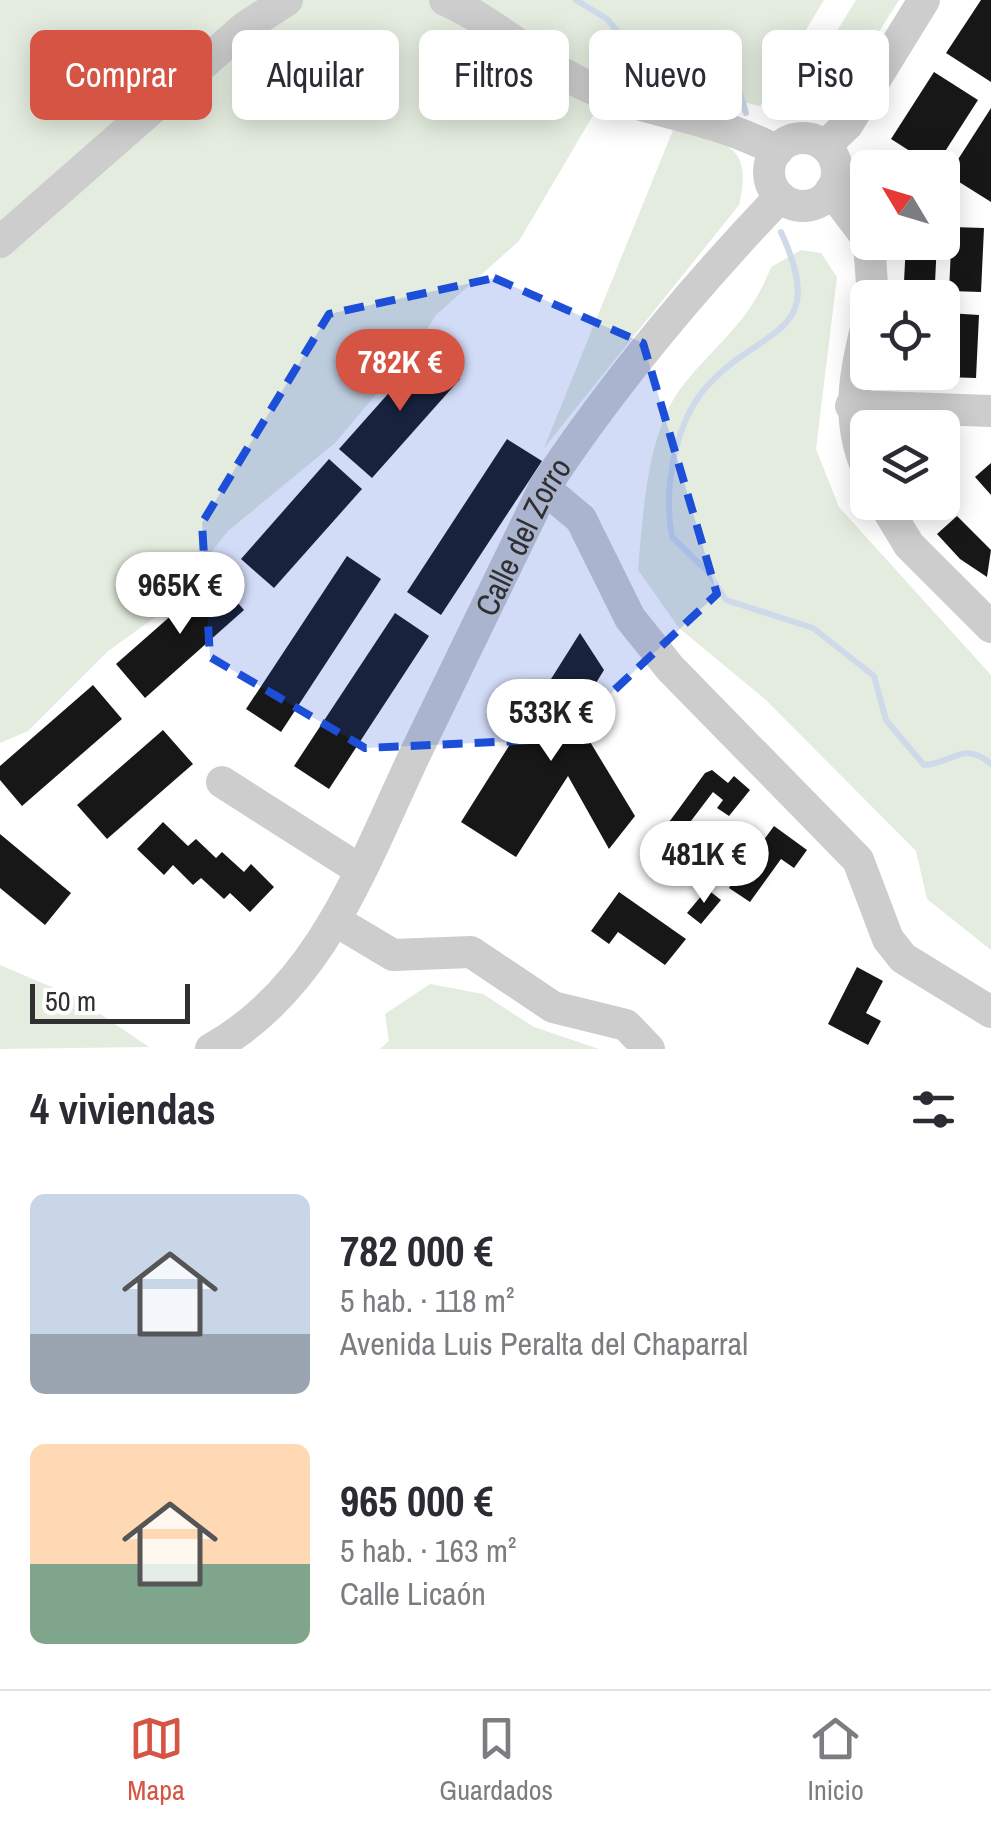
<!DOCTYPE html>
<html lang="es">
<meta charset="utf-8">
<style>
body{margin:0;font-family:"Archivo Narrow",sans-serif;background:#f7f7f7;color:#2b2b33;height:100vh;display:flex;flex-direction:column;font-size:38px;white-space:nowrap}
*{box-sizing:border-box;margin:0}
p{font-size:32px;color:#7c7c81}
.icon{flex:none;width:55px;height:55px;fill:none;stroke:currentColor;stroke-width:2;stroke-linecap:round;stroke-linejoin:round}
.map{position:relative;height:1049px;overflow:hidden}
.side{display:flex;flex-direction:column;background:#fff;flex:1}
.side>*{flex:none}
.top-card{position:absolute;left:30px;top:30px;width:932px;height:90px;display:flex;gap:20px}
.needle{width:65px;rotate:308deg}
.controls{position:absolute;left:850px;top:150px;display:grid;gap:20px}
.controls a{display:grid;place-items:center;width:110px;height:110px;border-radius:15px;background:#fff;box-shadow:0 5px 25px #0003;font-size:50px}
.scale{position:absolute;left:30px;bottom:25px;width:160px;box-sizing:border-box;padding-left:10px;border:5px solid #303030;border-top:0;font-size:28px;line-height:35px;white-space:nowrap;color:#303030;-webkit-text-stroke:8px #fff;paint-order:stroke}
.price{position:absolute;translate:-50% -85px;padding:0 22px;border-radius:35px;background:#fff;color:#222;font-size:32px;line-height:65px;filter:drop-shadow(0 2px 5px #0008)}
.price::after{content:'';position:absolute;left:50%;top:60px;width:30px;height:22px;margin-left:-15px;background:inherit;clip-path:polygon(0 0,100% 0,50% 100%)}
.price.selected{background:#d65443;color:#fff}
ul{padding:0;list-style:none}
li{display:flex;align-items:center;gap:30px;height:250px;padding:0 30px}
li span{display:grid;place-items:center;flex:none;width:280px;height:200px;border-radius:15px;color:#555}
li>.icon{margin-inline-start:auto}
span .icon{width:120px;height:120px;fill:#fffc;stroke-width:1}
li b{font-size:42px}
h2{display:flex;justify-content:space-between;align-items:center;height:120px;padding:0 30px;font-size:42px}
.chip{padding:0 35px;border-radius:15px;background:#fff;box-shadow:0 5px 25px #0003;font-size:35px;line-height:90px}
.chip.selected{background:#d65443;color:#fff}
.tabs{display:flex;justify-content:space-around;align-items:center;height:140px;border-top:2px solid #e1e1e2;background:#fff;font-size:28px;color:#7c7c81}
.tabs a{display:grid;justify-items:center;gap:5px}
.tabs .selected{color:#d65443}
.map>svg:first-child{display:block}
.green{fill:#e4ecdf}
.lines{fill:none;stroke-linecap:round;stroke-linejoin:round}
.stream{stroke:#ced9e9;stroke-width:6}
.building{fill:#171717}
.minor{stroke:#cdcdcd;stroke-width:32}
.marked{fill:#1d4ed8;fill-opacity:0.2;stroke:#1d4ed8;stroke-width:8;stroke-dasharray:20 12;stroke-linejoin:round}
.labels{text-anchor:middle;dominant-baseline:central;stroke-width:10;stroke-linejoin:round;paint-order:stroke}
.street-label{font-size:32px;fill:#303030;stroke:#fff}
</style>
<div class="map">
<svg width="991" height="1049" viewBox="0 0 991 1049">
<rect width="100%" height="100%" fill="#fff"/>
<g class="green">
<polygon points="0,0 824,0 760,106 618,73 519,241 436,315 416,347 335,443 228,531 164,611 108,651 28,731 0,743"/>
<polygon points="856,0 899,0 835,102 820,112 786,114"/>
<path d="M 673,130 C 724,141 754,143 739,205 L 544,448 Z"/>
<path d="M 801,250 L 821,253 L 837,277 L 816,449 L 839,507 L 991,675 L 991,950 L 927,899 L 916,851 L 766,700 L 679,628 L 638,570 C 643,514 647,429 684,384 C 719,341 750,322 771,267 Z"/>
<polygon points="0,965 75,997 149,1047 0,1049"/>
<polygon points="430,984 483,994 534,1027 599,1049 380,1049 389,1041 385,1014"/>
</g>
<g class="lines">
<g class="stream">
<polyline points="576,0 607,19 629,45 680,54 734,74 746,113"/>
<path d="M 781,232 C 829,336 765,325 710,383 C 675,419 663,488 672,537 L 709,573 L 726,600 L 813,628 L 874,676 L 886,720 L 924,765 C 952,764 963,740 991,764"/>
</g>
</g>
<g class="building">
<polygon points="981,0 991,0 991,82 946,53"/>
<polygon points="934,72 978,100 935,167 891,139"/>
<polygon points="991,108 991,202 948,175"/>
<polygon points="952,227 984,228 981,292 949,291"/>
<polygon points="906,242 937,242 935,283 904,282"/>
<polygon points="948,313 979,315 976,378 945,377"/>
<polygon points="427,350 460,379 372,478 339,449"/>
<polygon points="507,439 542,461 441,615 407,592"/>
<polygon points="329,459 362,489 274,588 241,559"/>
<polygon points="991,463 991,495 975,477"/>
<polygon points="957,516 991,550 987,577 960,559 937,534"/>
<polygon points="347,556 381,579 281,732 246,709"/>
<polygon points="215,577 244,610 145,698 116,664"/>
<polygon points="395,613 429,636 329,789 294,766"/>
<polygon points="580,633 604,670 575,717 635,816 609,849 568,776 516,857 461,822"/>
<polygon points="93,685 122,719 22,806 0,780 0,766"/>
<polygon points="163,730 193,764 107,839 77,805"/>
<polygon points="712,770 728,783 734,776 750,790 729,816 717,808 723,800 713,792 678,838 691,848 680,861 663,847 671,835 664,829 705,773"/>
<polygon points="163,822 188,846 196,839 216,858 222,852 244,872 251,864 274,887 250,912 230,893 224,899 201,878 193,885 173,865 164,875 137,849"/>
<polygon points="774,826 807,850 794,868 781,859 750,902 729,888 737,875 731,870 756,835 763,841"/>
<polygon points="0,834 71,893 45,925 0,888"/>
<polygon points="707,889 721,900 701,924 687,913"/>
<polygon points="619,892 686,939 665,965 618,932 609,944 591,931"/>
<polygon points="857,967 883,981 866,1013 881,1021 868,1045 828,1024"/>
</g>
<g class="lines">
<g class="minor">
<path d="M 445,0 C 496,22 537,64 589,87 C 652,114 715,117 777,151"/>
<circle cx="803" cy="172" r="34"/>
<polyline points="825,146 847,125 924,0"/>
<polyline points="831,190 868,239"/>
<polyline points="0,242 244,28 287,0"/>
<polyline points="869,242 873,298"/>
<path d="M 868,320 C 855,374 845,419 868,471"/>
<polyline points="851,406 991,411"/>
<polyline points="544,488 581,519 630,618 670,668 858,860 888,939 903,958 991,1012"/>
<polyline points="883,502 909,545 991,627"/>
<polyline points="222,782 360,870"/>
<polyline points="336,921 393,955 471,952 553,1007 626,1025 649,1049"/>
<path id="s1" d="M 211,1049 C 324,986 365,858 418,748 C 460,662 502,575 544,488 C 613,383 693,288 780,197"/>
</g>
</g>
<path class="marked" d="M 494,278 L 643,343 L 717,594 L 562,739 L 365,748 L 210,657 L 202,523 L 329,314 Z"/>
<g class="labels">
<g class="street-label">
<text stroke="none"><textPath href="#s1" startOffset="608">Calle del Zorro</textPath></text>
</g>
</g>
</svg>
<div class="controls">
<a><svg class="needle" viewBox="-14 -14 28 28"><path d="M0-13l5 13h-10z" fill="#e53935"/><path d="M0 13l5-13h-10z" fill="#7c7c81"/></svg></a>
<a><svg class="icon" aria-label="locate" viewBox="0 0 24 24"><circle cx="12" cy="12" r="6"/><path d="M12 2v4M12 18v4M2 12h4M18 12h4"/></svg></a>
<a><svg class="icon" aria-label="layers" viewBox="0 0 24 24"><path d="M12 4l9 5-9 5-9-5zM3 14l9 5 9-5"/></svg></a>
</div>
<div class="scale">50 m</div>
<b class="price selected" style="left:400px;top:414px">782K €</b>
<b class="price" style="left:180px;top:637px">965K €</b>
<b class="price" style="left:551px;top:764px">533K €</b>
<b class="price" style="left:704px;top:906px">481K €</b>
<div class="top-card">
<a class="chip selected">Comprar</a>
<a class="chip">Alquilar</a>
<a class="chip">Filtros</a>
<a class="chip">Nuevo</a>
<a class="chip">Piso</a>
</div>
</div>
<section class="side">
<h2>4 viviendas<svg class="icon" aria-label="filters" viewBox="0 0 24 24"><path d="M4 7h16M4 17h16"/><circle cx="9" cy="7" r="2"/><circle cx="15" cy="17" r="2"/></svg></h2>
<ul>
<li><span style="background:linear-gradient(#c9d6e8 70%,#9aa5b1 0)"><svg class="icon" aria-label="home" viewBox="0 0 24 24"><path d="M3 11l9-7 9 7M6 9v11h12V9"/></svg></span><div><b>782 000 €</b><p>5 hab. · 118 m²</p><p>Avenida Luis Peralta del Chaparral</p></div></li>
<li><span style="background:linear-gradient(#ffd9b3 60%,#7fa58c 0)"><svg class="icon" aria-label="home" viewBox="0 0 24 24"><path d="M3 11l9-7 9 7M6 9v11h12V9"/></svg></span><div><b>965 000 €</b><p>5 hab. · 163 m²</p><p>Calle Licaón</p></div></li>
</ul>
</section>
<nav class="tabs">
<a class="selected"><svg class="icon" aria-label="map" viewBox="0 0 24 24"><path d="M3 6l6-2 6 2 6-2v14l-6 2-6-2-6 2zM9 4v14M15 6v14"/></svg>Mapa</a>
<a><svg class="icon" aria-label="saved" viewBox="0 0 24 24"><path d="M7 4h10v16l-5-4-5 4z"/></svg>Guardados</a>
<a><svg class="icon" aria-label="home" viewBox="0 0 24 24"><path d="M3 11l9-7 9 7M6 9v11h12V9"/></svg>Inicio</a>
</nav>
